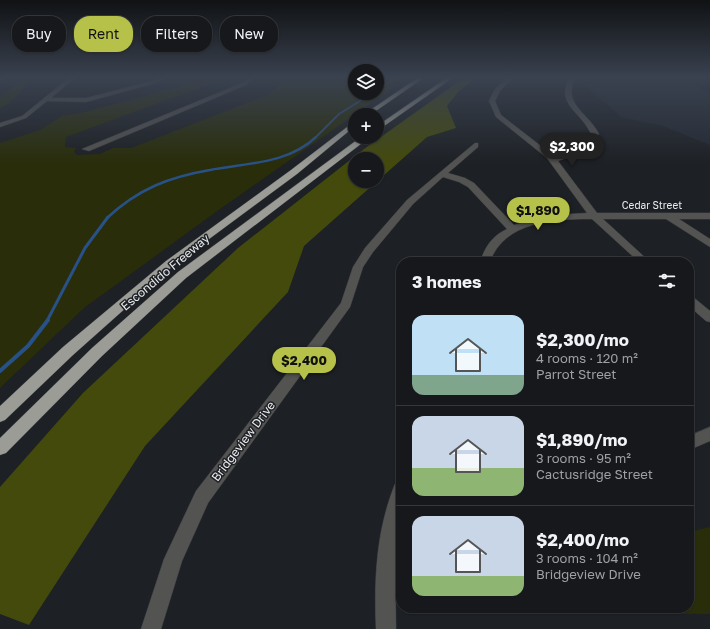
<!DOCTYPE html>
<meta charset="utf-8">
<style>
body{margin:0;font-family:"Golos Text",sans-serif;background:#1f2124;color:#f1f3f6;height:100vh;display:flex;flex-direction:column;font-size:15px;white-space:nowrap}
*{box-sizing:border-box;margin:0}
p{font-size:13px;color:#9ea0a3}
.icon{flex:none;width:22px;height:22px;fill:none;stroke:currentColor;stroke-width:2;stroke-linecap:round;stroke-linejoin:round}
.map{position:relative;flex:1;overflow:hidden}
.details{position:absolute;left:396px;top:257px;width:298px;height:356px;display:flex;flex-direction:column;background:#16181b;border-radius:16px;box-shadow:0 1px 3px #0004,0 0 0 1px #35373a}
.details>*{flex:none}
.hud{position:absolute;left:12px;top:16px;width:324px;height:36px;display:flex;gap:8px}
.buttons{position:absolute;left:348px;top:64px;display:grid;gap:8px}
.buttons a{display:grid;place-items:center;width:36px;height:36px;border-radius:50%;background:#16181b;box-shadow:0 1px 3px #0004,0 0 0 1px #35373a;font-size:20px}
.price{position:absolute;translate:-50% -34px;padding:0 9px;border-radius:14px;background:#b6c149;color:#111;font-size:13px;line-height:26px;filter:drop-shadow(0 1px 2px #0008)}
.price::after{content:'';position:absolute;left:50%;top:24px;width:12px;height:9px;margin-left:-6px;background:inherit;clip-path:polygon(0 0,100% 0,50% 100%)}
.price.active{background:#222;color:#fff}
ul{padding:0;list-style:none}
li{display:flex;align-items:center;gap:12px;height:100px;padding:0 16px}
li+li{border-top:1px solid #35373a}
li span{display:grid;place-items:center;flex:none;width:112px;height:80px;border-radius:12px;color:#555}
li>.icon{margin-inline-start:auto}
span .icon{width:48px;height:48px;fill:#fffc;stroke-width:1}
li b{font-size:17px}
h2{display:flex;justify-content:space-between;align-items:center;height:48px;padding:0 16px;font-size:17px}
.pill{padding:0 14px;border-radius:16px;background:#16181b;box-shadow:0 1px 3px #0004,0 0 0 1px #35373a;font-size:14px;line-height:36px}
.pill.active{background:#b6c149;color:#111}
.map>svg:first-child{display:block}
.built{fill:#232932}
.green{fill:#292d09}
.forest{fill:#444a0b;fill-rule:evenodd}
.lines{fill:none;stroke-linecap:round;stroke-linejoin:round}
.stream-far3{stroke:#285188;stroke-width:2}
.stream-far2{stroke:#285188;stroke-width:2.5}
.stream-far1{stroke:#285188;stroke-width:3}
.stream{stroke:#285188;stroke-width:4}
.minor-casing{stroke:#3a3c40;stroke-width:1}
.motorway-casing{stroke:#3a3c40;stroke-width:1}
.minor{fill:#535351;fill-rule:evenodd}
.motorway{fill:#9b9c95;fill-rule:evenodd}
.labels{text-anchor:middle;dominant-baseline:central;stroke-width:3;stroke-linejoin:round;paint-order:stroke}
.far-street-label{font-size:10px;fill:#e9ebee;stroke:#1d2024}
.street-label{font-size:12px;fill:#e9ebee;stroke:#1d2024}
</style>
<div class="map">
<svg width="710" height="629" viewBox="0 0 710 629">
<rect width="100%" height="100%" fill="#1d2024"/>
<polygon class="built" points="587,78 676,78 688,81 710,95 710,145 663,126 621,117 584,84 582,80"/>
<g class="green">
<polygon points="9,77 34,77 10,103 0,108 0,97 21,80 6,79"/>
<polygon points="191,77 229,77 66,137 65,147 76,148 74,152 77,155 100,154 113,148 131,148 270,94 287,77 355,77 355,93 377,93 377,77 408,77 213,214 84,308 0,388 0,143 40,130 62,116 85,112 179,87"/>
<polygon points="710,527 710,614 416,612 416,608 689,608 689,532"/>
</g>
<path class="forest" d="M 465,77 L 477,77 L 458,92 L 447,106 L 456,128 L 427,137 L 304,246 L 288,292 L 145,446 L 29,625 L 0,614 L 0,487 L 83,393 L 238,248 L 364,149 ZM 355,159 L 377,159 L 377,181 L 355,181 Z"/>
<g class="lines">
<g class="stream-far3">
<polyline points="377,90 398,77"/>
<polyline points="315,138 339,114 373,93"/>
</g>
<path class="stream-far2" d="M 107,218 C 138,189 169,177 210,170 C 246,163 288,164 316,137"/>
<polyline class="stream-far1" points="47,321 85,248 108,217"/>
<polyline class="stream" points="0,371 28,346 48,320"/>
<defs>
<g id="minor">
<polygon points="0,77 7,77 0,81"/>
<polygon points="70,77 76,77 51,98 86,98 152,81 161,77 168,77 156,83 86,102 47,101 26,118 0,127 0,123 22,116"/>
<polygon points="249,77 255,77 246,85 89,151 82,149 242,83"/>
<path d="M 508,77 L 514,77 L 500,91 L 495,101 L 501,115 L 555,157 L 580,146 L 591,134 C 581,111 554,104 570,77 L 576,77 C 561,104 588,112 599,134 C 589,150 575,155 558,161 L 597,213 L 710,213 L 710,219 L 679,219 L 710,239 L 710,247 L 666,219 L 603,219 L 650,262 L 639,262 L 592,219 C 555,219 504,221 490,262 L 480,262 C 485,247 492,236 507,229 L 468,187 L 459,182 L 443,177 L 413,204 L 373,252 L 363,267 L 350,307 L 208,503 L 182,561 L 161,629 L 141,629 L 164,559 L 196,491 L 341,303 L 353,267 L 365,248 L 407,200 L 475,143 L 478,143 L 478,147 L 448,173 L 465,178 L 474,183 L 514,225 L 553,215 L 587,213 L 547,158 L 496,117 L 489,101 L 495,89 Z"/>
<polygon points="689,296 693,297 710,311 710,322 706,321 689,306"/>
<polygon points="710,427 710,441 689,450 689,436"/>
<path d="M 401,482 L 401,516 L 395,558 L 396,629 L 376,629 C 374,579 376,531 395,484 Z"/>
</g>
<g id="motorway">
<polygon points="419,77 425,77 370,115 363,115"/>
<polygon points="448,77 454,77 377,131 377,126"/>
<polygon points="355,121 355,126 297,174 174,265 73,355 5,420 0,422 0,406 63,347 166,261 291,170"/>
<polygon points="361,137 370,137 186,278 102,356 6,453 0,455 0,438 92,348 178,272"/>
</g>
</defs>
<use href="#minor" class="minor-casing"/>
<use href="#motorway" class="motorway-casing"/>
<use href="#minor" class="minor"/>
<use href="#motorway" class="motorway"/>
</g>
<linearGradient id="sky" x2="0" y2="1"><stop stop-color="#101214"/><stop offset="0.47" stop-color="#3a4250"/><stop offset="1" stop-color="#3a4250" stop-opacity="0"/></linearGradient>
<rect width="710" height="165" fill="url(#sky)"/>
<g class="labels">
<g class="far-street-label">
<text x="652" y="205">Cedar Street</text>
</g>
<g class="street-label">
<text transform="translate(165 272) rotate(-40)">Escondido Freeway</text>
<text transform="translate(243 441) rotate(-53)">Bridgeview Drive</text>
</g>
</g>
</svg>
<div class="buttons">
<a><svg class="icon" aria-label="layers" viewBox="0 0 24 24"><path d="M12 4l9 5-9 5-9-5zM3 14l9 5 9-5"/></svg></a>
<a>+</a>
<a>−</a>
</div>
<b class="price active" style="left:572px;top:167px">$2,300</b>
<b class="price" style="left:538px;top:231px">$1,890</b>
<b class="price" style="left:304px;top:381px">$2,400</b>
<div class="hud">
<a class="pill">Buy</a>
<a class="pill active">Rent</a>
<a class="pill">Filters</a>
<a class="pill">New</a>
</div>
<section class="details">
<h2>3 homes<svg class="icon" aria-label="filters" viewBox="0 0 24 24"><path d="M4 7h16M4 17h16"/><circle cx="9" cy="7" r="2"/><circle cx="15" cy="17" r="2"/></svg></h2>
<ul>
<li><span style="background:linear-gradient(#bfe0f5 75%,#7fa58c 0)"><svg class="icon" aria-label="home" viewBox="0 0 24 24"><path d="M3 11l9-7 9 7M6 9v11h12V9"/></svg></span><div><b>$2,300/mo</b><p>4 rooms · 120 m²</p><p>Parrot Street</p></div></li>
<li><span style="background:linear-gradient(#c9d6e8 65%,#8fb573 0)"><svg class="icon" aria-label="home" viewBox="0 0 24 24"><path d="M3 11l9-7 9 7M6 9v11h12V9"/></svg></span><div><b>$1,890/mo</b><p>3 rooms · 95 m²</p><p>Cactusridge Street</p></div></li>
<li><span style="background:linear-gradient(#c9d6e8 75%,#8fb573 0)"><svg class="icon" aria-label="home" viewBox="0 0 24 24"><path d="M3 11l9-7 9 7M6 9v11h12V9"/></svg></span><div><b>$2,400/mo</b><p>3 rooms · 104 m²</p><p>Bridgeview Drive</p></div></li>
</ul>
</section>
</div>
